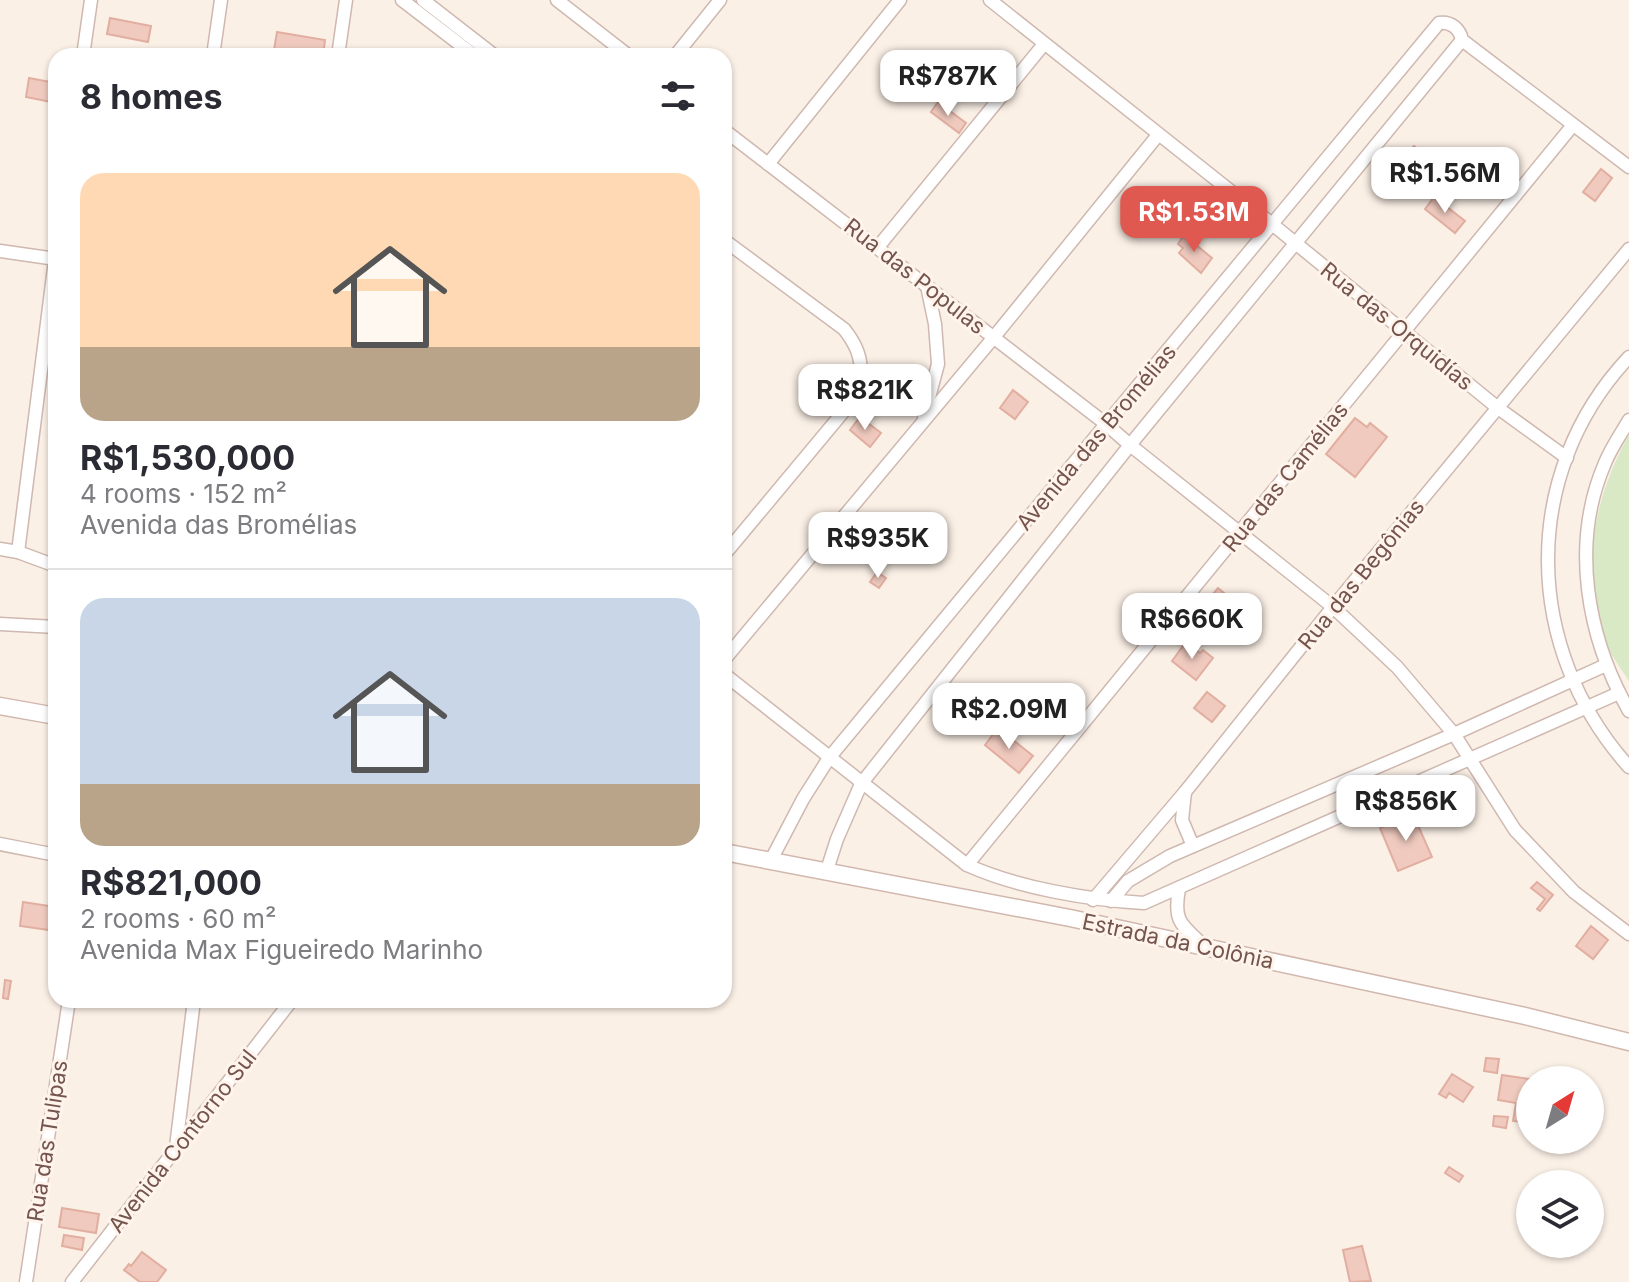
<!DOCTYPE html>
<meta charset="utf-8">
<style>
body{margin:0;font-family:Inter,sans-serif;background:#f2f2f3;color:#2b2b33;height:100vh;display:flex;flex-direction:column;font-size:30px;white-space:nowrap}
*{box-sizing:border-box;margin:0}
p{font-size:26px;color:#7c7c81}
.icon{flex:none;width:44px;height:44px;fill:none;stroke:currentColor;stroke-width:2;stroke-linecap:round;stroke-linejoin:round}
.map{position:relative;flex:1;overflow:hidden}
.panel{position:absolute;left:48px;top:48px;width:684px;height:960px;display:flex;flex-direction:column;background:#fff;border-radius:24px;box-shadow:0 2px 6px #0004}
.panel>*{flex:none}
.needle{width:52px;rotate:37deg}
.fabs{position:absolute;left:1516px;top:1066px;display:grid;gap:16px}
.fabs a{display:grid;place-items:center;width:88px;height:88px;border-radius:50%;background:#fff;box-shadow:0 2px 6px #0004;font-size:40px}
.price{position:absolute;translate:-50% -68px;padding:0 18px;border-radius:16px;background:#fff;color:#222;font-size:26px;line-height:52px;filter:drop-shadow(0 2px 4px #0008)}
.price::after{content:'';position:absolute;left:50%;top:48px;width:24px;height:18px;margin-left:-12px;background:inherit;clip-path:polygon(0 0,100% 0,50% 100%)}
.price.selected{background:#e05951;color:#fff}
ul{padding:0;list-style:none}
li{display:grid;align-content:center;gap:16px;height:424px;padding:0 32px}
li+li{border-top:2px solid #e1e1e2}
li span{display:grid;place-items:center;height:248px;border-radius:24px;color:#555}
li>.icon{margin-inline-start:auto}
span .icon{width:144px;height:144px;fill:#fffc;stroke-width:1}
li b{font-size:34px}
h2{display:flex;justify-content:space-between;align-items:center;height:96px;padding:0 32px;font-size:34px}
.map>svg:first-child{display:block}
.green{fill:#d9e8c5}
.building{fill:#f0cabf;stroke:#e1aea0;stroke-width:2}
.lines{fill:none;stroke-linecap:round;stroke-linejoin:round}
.minor-casing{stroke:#cfb8b0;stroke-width:15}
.secondary-casing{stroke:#d1b7ad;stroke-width:19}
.minor{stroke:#fff;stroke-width:12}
.secondary{stroke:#fff;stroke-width:16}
.labels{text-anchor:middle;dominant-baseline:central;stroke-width:6;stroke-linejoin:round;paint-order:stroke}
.street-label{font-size:22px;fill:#74544c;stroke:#fef4ec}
</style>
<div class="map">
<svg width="1629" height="1282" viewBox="0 0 1629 1282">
<rect width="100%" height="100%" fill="#fbf0e6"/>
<path class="green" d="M 1629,435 L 1629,681 C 1618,664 1605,647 1599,627 C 1582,561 1596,493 1629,435 Z"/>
<g class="building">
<polygon points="110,18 151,26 148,42 107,34"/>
<polygon points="277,32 325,40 323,56 273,56"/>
<polygon points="29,78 56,83 56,103 26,97"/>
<polygon points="938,102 966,123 959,133 931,112"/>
<polygon points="1414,146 1437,165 1425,179 1402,161"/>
<polygon points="1601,169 1612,178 1595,201 1583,192"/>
<polygon points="1434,197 1465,221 1455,233 1425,209"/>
<polygon points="1184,235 1212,258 1201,273 1179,253 1183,248 1178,244"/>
<polygon points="1013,390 1028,402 1015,419 1000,408"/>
<polygon points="860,417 881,433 870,447 850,430"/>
<polygon points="1355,418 1367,427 1370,423 1387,437 1355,477 1326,454"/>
<polygon points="877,572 886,578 879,588 870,582"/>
<polygon points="1218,588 1254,618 1236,641 1200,610"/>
<polygon points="1186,642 1200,653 1203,650 1213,658 1196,680 1172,661"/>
<polygon points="1207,692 1225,706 1212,722 1194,708"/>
<polygon points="998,728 1033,756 1019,773 985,745"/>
<polygon points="1413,814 1432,857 1398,871 1380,828"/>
<polygon points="1537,882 1553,895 1540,911 1537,909 1545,899 1531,888"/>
<polygon points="23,902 56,907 56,931 20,926"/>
<polygon points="1591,926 1608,940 1593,959 1576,946"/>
<polygon points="5,980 11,981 8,999 3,998"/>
<polygon points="1486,1058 1499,1059 1497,1073 1484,1071"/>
<polygon points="1452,1074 1473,1087 1463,1102 1449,1093 1446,1098 1439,1094"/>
<polygon points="1502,1075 1536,1080 1530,1080 1530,1123 1513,1121 1516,1103 1498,1100"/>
<polygon points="1494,1116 1508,1117 1506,1128 1493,1126"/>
<polygon points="1449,1167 1463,1176 1459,1182 1445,1173"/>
<polygon points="62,1208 99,1214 96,1233 59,1227"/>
<polygon points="64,1235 84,1238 82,1250 62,1246"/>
<polygon points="1362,1246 1371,1281 1350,1282 1343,1250"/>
<polygon points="142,1252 166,1270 157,1282 140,1282 124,1270 129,1264 131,1266"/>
</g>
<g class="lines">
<defs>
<g id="minor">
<polyline points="402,0 475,56"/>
<polyline points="423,0 495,56"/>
<polyline points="557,0 629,56"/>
<polyline points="990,0 1272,224 1498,408 1567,458"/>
<polyline points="83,56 91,0"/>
<polyline points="213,56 221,0"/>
<polyline points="338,56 346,0"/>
<polyline points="675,56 720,0"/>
<polyline points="724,130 1106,424 1130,445 1333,607 1397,667 1454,734 1515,830 1574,892 1629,934"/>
<polyline points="768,164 900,0"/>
<path d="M 724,240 L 844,329 C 868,359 864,380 844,411 L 724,555"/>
<polyline points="878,247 1044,44"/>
<polyline points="0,251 56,259"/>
<path d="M 1629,357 C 1519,474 1523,649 1629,767"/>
<polyline points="924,416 938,364 935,324 927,286"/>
<path d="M 1629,420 C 1621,434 1611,448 1605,463 C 1570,544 1587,637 1629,711"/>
<polyline points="0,549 18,552 56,566"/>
<polyline points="18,552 56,252"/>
<polyline points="0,624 56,627"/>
<polyline points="724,660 994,337 1158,135"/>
<path d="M 724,674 L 967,865 C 1018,888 1089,900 1144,903 L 1619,693"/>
<polyline points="1185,792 1182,820 1193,846"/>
<polyline points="0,844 56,855"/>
<path d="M 770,862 L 803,799 L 829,758 L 1439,23 C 1451,21 1460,29 1462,40 L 1629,167"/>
<polyline points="967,865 1573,125"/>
<polyline points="826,873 837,839 861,784 1130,445 1462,40"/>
<path d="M 1179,889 C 1173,922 1181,924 1204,946"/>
<polyline points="1093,900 1185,792 1333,607 1629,249"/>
<polyline points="1111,901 1128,881 1170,856 1454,734 1606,665"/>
<polyline points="176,1147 194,1000"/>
<polyline points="26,1282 69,1000"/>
<polyline points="72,1282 292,1000"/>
</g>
<g id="secondary">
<polyline points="0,706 56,716"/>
<polyline points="724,852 1070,918 1525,1016 1629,1042"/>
</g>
</defs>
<use href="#minor" class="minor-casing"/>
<use href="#secondary" class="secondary-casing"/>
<use href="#minor" class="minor"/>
<use href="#secondary" class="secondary"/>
</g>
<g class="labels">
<g class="street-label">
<text transform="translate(915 276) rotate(38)">Rua das Populas</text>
<text transform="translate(1397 326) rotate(39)">Rua das Orquidías</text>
<text transform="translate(1096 437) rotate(-50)">Avenida das Bromélias</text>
<text transform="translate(1285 477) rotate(-51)">Rua das Camélias</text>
<text transform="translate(1361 574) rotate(-51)">Rua das Begônias</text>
<text transform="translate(1178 941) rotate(12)">Estrada da Colônia</text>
<text transform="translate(47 1141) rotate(-81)">Rua das Tulipas</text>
<text transform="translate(182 1141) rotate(-52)">Avenida Contorno Sul</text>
</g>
</g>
</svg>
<div class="fabs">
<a><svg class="needle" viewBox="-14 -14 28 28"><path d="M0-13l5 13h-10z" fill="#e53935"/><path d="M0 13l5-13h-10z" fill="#7c7c81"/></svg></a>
<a><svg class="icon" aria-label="layers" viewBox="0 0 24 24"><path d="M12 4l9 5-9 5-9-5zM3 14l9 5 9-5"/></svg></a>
</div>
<b class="price" style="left:948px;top:118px">R$787K</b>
<b class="price" style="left:1445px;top:215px">R$1.56M</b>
<b class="price selected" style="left:1194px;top:254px">R$1.53M</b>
<b class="price" style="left:865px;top:432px">R$821K</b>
<b class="price" style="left:878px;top:580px">R$935K</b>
<b class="price" style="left:1192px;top:661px">R$660K</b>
<b class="price" style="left:1009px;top:751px">R$2.09M</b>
<b class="price" style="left:1406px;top:843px">R$856K</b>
<section class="panel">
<h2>8 homes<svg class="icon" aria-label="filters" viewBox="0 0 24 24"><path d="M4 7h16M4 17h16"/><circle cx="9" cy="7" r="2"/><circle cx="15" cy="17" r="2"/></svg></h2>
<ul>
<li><span style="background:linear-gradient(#ffd9b3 70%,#b9a48a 0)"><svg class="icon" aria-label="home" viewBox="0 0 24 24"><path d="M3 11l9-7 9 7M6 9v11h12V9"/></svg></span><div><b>R$1,530,000</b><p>4 rooms · 152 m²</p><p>Avenida das Bromélias</p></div></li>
<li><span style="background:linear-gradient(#c9d6e8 75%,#b9a48a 0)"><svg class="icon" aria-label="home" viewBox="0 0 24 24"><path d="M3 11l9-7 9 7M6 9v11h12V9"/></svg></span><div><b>R$821,000</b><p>2 rooms · 60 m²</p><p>Avenida Max Figueiredo Marinho</p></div></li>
</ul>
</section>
</div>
